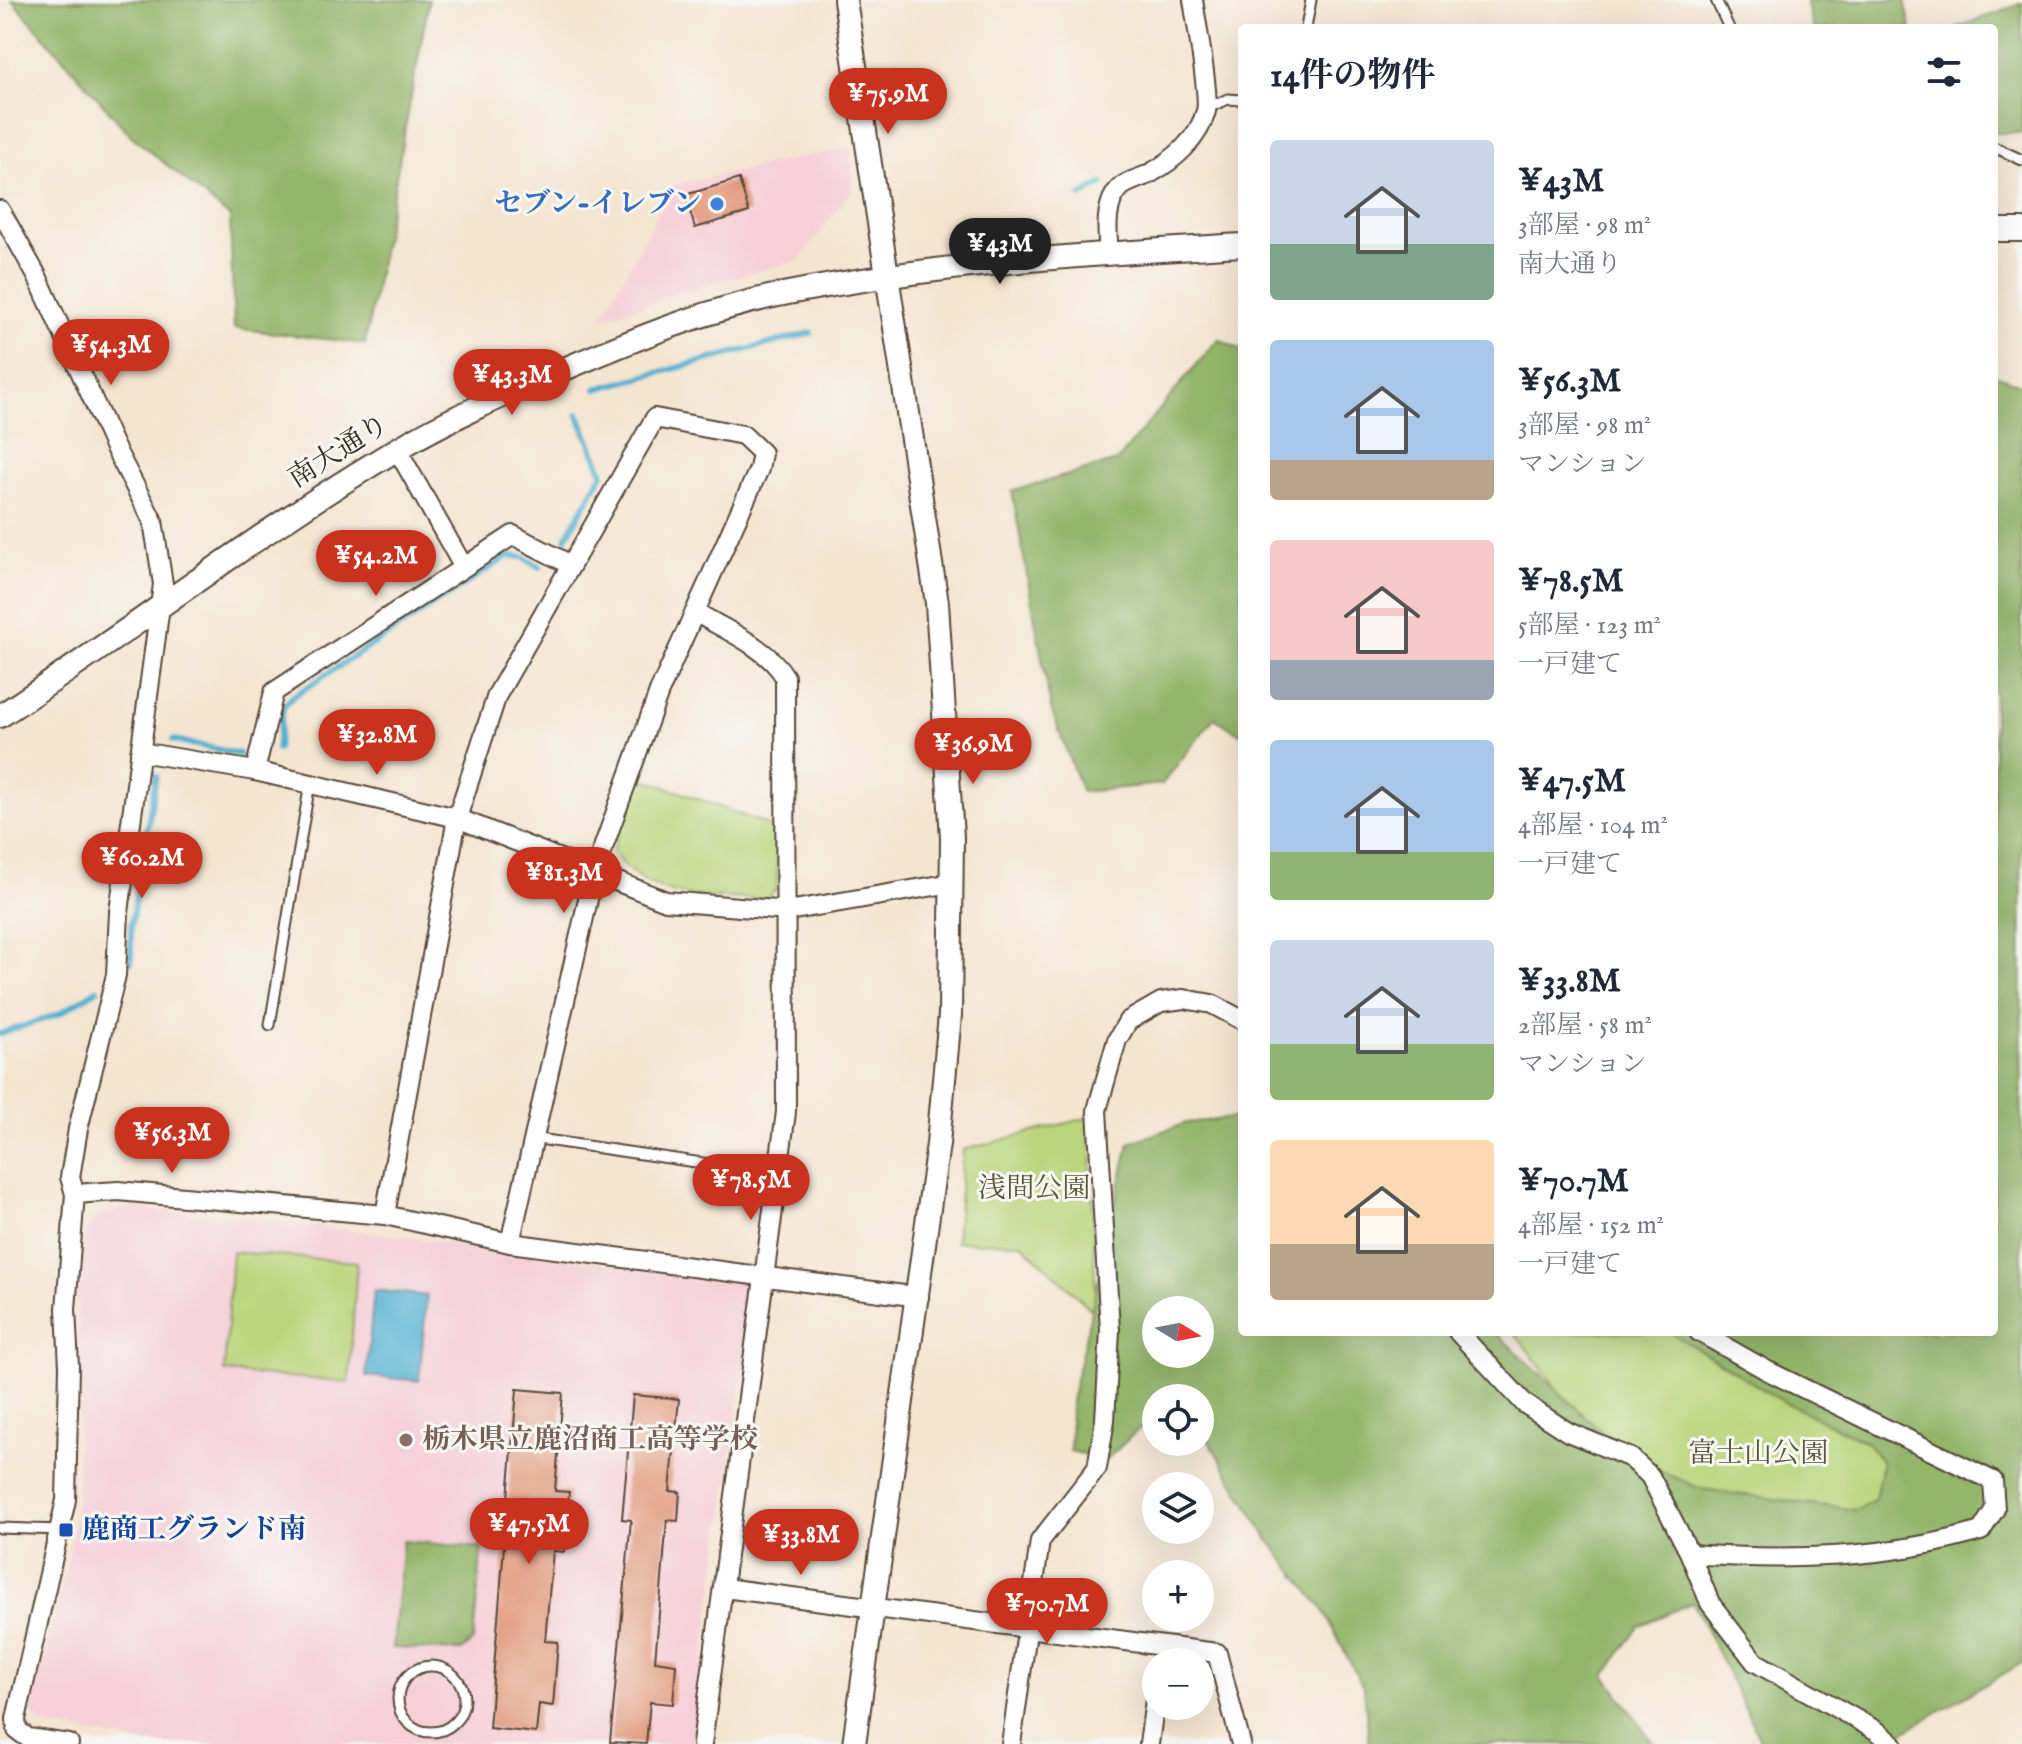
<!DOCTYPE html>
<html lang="ja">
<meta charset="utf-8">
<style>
body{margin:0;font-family:"IM FELL English","Noto Serif JP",serif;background:#f2f2f3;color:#1f2937;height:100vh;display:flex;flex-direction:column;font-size:30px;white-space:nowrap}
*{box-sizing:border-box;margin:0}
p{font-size:26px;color:#747a83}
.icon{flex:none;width:44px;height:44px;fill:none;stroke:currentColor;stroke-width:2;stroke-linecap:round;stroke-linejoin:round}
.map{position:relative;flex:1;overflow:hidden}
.drawer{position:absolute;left:1238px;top:24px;width:760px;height:1312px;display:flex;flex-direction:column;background:#fff;border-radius:8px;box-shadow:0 8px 32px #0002}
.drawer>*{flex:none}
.needle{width:52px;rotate:100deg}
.buttons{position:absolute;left:1142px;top:1296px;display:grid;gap:16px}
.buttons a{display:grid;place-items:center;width:72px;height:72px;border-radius:50%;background:#fff;box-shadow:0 8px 32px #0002;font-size:40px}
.price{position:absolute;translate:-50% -68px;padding:0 18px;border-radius:28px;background:#c8321e;color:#fff;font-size:26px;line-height:52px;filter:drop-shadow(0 2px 4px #0008)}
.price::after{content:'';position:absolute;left:50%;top:48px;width:24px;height:18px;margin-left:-12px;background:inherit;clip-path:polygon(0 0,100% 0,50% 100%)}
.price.active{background:#222;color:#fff}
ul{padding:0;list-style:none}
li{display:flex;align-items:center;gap:24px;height:200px;padding:0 32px}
li span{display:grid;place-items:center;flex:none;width:224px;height:160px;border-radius:8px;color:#555}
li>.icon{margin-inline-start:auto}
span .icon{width:96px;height:96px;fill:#fffc;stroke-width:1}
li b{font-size:34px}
h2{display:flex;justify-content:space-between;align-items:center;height:96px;padding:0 32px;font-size:34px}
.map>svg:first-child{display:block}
.built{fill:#f6cfd8}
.green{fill:#bad57b;stroke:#7a804c;stroke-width:2}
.forest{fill:#93b66b;stroke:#677044;stroke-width:2;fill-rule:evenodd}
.water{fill:#51b0d0;stroke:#466d77;stroke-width:2}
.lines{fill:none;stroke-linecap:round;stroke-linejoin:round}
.stream{stroke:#51b0d0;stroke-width:6}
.building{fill:#e19576}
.service-casing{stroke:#574639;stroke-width:13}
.minor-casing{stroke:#574639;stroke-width:22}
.tertiary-casing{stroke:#574639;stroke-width:26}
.service{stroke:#fff;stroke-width:9}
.minor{stroke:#fff;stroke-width:18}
.tertiary{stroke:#fff;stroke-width:22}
.shop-dot{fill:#3f7fe0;stroke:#f6f6f2;stroke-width:3}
.education-dot{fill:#8d6e63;stroke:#f6f6f2;stroke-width:3}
.transit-dot{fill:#1a4fb4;stroke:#f6f6f2;stroke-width:3}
.labels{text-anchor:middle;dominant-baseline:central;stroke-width:6;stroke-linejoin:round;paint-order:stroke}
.shop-label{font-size:28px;font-weight:bold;fill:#366cbe;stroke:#f6f6f2;text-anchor:end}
.street-label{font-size:28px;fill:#3b2a1e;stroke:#f6f6f2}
.park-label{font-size:28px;fill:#5b5535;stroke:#f6f6f2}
.education-label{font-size:28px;font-weight:bold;fill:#785e54;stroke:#f6f6f2;text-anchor:start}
.transit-label{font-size:28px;font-weight:bold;fill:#164399;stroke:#f6f6f2;text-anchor:start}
</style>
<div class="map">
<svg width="2022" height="1744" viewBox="0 0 2022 1744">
<rect width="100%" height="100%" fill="#f6f6f2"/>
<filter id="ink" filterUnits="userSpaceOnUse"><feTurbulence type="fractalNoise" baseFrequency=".0125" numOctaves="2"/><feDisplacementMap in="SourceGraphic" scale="16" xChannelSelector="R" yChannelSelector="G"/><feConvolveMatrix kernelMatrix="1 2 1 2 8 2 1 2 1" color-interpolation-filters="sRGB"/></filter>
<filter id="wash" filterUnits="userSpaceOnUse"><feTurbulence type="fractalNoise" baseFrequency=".006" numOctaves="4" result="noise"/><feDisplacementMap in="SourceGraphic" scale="32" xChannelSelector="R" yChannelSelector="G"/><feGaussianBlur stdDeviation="1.8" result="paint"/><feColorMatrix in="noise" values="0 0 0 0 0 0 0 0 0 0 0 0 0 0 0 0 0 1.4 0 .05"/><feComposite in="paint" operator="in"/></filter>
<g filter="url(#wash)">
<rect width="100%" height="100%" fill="#f4e5d0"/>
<g class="built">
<polygon points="852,147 852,191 799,260 677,293 601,319 674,185"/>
<polygon points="129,1207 385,1234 549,1257 756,1280 692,1744 148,1744 42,1724 31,1713 71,1546 76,1500 80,1379 77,1288 82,1245 88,1228 98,1216"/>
</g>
<g class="green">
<path d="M 639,777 L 778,829 L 777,888 L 766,899 C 706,897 653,904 612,852 Z"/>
<polygon points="1090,1117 1096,1314 1021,1243 956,1242 963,1150"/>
<polygon points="232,1252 357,1262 349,1382 224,1372"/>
<polygon points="1514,1332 1985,1332 2006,1510 1682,1555"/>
</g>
<g class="forest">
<polygon points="12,0 429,0 365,344 234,328 230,217 129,134"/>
<polygon points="1806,0 1905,0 1911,28 1813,28"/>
<polygon points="2022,3 2022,133 1994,133 1994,28 1956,28"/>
<polygon points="1218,339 1242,350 1242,735 1214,718 1162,784 1082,792 1051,709 1012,491 1117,461"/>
<path d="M 1994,375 L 2021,384 L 2022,1663 L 1902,1733 L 1900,1744 L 1762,1744 L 1693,1602 L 1639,1626 L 1605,1675 L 1654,1744 L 1369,1744 L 1364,1689 L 1323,1610 L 1268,1539 L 1207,1438 L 1200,1437 L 1200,1398 L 1156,1398 L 1156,1430 L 1140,1428 L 1106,1460 L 1070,1451 L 1071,1401 L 1129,1143 L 1186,1123 L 1242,1117 L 1242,1332 L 1495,1332 L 1614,1443 L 1641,1462 L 1701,1489 L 1856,1510 L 1875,1499 L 1882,1463 L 1868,1443 L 1784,1402 L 1670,1332 L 1994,1332 ZM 1156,1310 L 1200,1310 L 1200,1354 L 1156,1354 Z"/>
<polygon points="403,1541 482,1548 473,1641 461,1651 393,1648"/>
</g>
<polygon class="water" points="374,1290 427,1296 419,1381 366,1376"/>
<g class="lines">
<g class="stream">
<polyline points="1081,196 1102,184"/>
<polyline points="596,389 811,333"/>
<polyline points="566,538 603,473 578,414"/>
<polyline points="173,740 239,754"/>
<polyline points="277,749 283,707 292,697 508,556 522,557 540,567"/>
<polyline points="131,962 131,926 156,776"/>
<polyline points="0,1034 59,1014 97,990"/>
</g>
</g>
<g id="blocks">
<g class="building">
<polygon points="739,179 749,212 695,228 685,195"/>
<polygon points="517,1389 563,1393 555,1491 569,1492 564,1552 553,1551 545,1641 558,1642 553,1706 539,1704 536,1733 489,1728"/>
<polygon points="633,1395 679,1399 670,1491 680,1492 678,1521 667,1520 655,1661 676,1664 673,1704 650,1702 646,1744 610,1742 631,1520 622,1519"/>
</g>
</g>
</g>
<g filter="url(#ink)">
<use href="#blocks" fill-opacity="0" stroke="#574639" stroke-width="2"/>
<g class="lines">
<defs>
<g id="service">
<polyline points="1716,0 1729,28"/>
<polyline points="1306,28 1311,0"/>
<polyline points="1207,108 1228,99 1242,100"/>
<polyline points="1994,147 2022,160"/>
<polyline points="270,1025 310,783"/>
<polyline points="532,1138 777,1174"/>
<polyline points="0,1528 61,1530"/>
<circle cx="431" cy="1699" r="33"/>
</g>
<g id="minor">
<polyline points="0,210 37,276 114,446 153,521 163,584 119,912 116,975 78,1129 70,1177 75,1194"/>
<path d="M 1109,253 C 1107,233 1104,202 1121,187 C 1128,181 1141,178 1149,174 C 1173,161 1199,139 1206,111 C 1210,97 1196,20 1193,0"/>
<polyline points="397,449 463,566"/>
<path d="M 697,613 C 727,631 767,647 785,677 L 786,1112 L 702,1744"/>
<polyline points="140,752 255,771 457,818 666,901 788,911 952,883"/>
<polyline points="255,771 274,692 513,535 569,564"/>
<polyline points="385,1215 457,818 497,695 655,418 743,435 762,453 759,469 659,692 594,873 510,1243"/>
<polyline points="1458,1332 1525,1404 1568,1432 1631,1458 1650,1476 1690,1554 1710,1603 1755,1662 1877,1731 1893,1744"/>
<path d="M 1690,1554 C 1787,1561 1888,1559 1981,1531 L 1995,1509 L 1993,1481 L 1768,1371 L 1699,1332"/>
<polyline points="724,1588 1217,1653 1241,1744"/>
<polyline points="69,1744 28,1738 17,1730 16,1719 66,1500 69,1367 66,1309 75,1194 118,1191 385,1215 510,1243 919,1297"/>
<polyline points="1011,1744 1040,1541 1097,1468 1105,1420 1110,1330 1097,1110 1117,1040 1128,1021 1161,1002 1184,999 1212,1004 1242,1020"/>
<polyline points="1149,1744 1156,1693"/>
</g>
<g id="tertiary">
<polyline points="845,0 937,603 952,838 950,1015 938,1144 854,1744"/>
<polyline points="1994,230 2022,230"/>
<path d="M 0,716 C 134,629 259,531 396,450 C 449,418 506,394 562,370 C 635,339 710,308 788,293 C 937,264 1090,254 1242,245"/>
</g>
</defs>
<use href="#service" class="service-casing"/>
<use href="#minor" class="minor-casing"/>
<use href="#tertiary" class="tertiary-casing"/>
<use href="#service" class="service"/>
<use href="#minor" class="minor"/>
<use href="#tertiary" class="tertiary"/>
</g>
</g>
<circle class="shop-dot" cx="717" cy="204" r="8"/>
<circle class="education-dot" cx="406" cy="1440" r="8"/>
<rect class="transit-dot" x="58" y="1522" width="16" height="16" rx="4"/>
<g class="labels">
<g class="shop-label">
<text x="701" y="204">セブン-イレブン</text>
</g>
<g class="street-label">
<text transform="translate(339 452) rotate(-32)">南大通り</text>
</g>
<g class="park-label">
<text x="1034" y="1189">浅間公園</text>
<text x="1758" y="1454">富士山公園</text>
</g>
<g class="education-label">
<text x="422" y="1440">栃木県立鹿沼商工高等学校</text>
</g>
<g class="transit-label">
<text x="82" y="1530">鹿商工グランド南</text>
</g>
</g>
</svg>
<div class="buttons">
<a><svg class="needle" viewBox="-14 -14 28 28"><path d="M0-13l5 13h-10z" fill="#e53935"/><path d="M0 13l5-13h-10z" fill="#747a83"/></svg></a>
<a><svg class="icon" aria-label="locate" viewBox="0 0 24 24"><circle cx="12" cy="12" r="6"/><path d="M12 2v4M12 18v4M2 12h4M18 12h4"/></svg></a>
<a><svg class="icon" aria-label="layers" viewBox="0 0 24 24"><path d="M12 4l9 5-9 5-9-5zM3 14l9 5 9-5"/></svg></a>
<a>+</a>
<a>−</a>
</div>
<b class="price" style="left:888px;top:136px">¥75.9M</b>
<b class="price active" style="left:1000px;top:286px">¥43M</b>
<b class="price" style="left:111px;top:387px">¥54.3M</b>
<b class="price" style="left:512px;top:417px">¥43.3M</b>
<b class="price" style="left:376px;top:598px">¥54.2M</b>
<b class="price" style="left:377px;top:777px">¥32.8M</b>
<b class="price" style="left:973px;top:786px">¥36.9M</b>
<b class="price" style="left:142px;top:900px">¥60.2M</b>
<b class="price" style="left:564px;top:915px">¥81.3M</b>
<b class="price" style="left:172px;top:1175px">¥56.3M</b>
<b class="price" style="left:751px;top:1222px">¥78.5M</b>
<b class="price" style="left:529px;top:1566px">¥47.5M</b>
<b class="price" style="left:801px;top:1577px">¥33.8M</b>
<b class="price" style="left:1047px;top:1646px">¥70.7M</b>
<section class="drawer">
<h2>14件の物件<svg class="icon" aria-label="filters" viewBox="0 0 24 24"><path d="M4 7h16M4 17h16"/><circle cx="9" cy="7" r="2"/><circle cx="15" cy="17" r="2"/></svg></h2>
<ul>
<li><span style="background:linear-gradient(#c9d6e8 65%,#7fa58c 0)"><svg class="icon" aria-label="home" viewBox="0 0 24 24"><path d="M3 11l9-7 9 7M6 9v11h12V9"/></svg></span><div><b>¥43M</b><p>3部屋 · 98 m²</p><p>南大通り</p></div></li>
<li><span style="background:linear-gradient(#a9c7e8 75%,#b9a48a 0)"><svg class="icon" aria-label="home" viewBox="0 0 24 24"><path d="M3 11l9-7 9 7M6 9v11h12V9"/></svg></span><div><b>¥56.3M</b><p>3部屋 · 98 m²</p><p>マンション</p></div></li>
<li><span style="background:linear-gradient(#f6c9c9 75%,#9aa5b1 0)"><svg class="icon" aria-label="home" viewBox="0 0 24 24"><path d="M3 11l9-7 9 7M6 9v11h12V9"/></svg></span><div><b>¥78.5M</b><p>5部屋 · 123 m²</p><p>一戸建て</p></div></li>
<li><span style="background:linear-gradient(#a9c7e8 70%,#8fb573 0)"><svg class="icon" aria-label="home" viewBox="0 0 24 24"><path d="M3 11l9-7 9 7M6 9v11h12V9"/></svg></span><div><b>¥47.5M</b><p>4部屋 · 104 m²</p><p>一戸建て</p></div></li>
<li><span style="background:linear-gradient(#c9d6e8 65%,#8fb573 0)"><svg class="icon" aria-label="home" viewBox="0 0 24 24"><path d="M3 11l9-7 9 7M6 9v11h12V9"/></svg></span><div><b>¥33.8M</b><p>2部屋 · 58 m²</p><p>マンション</p></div></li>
<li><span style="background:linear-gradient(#ffd9b3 65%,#b9a48a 0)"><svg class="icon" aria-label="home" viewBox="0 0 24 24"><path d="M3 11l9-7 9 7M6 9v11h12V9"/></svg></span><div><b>¥70.7M</b><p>4部屋 · 152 m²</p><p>一戸建て</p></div></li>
</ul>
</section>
</div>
